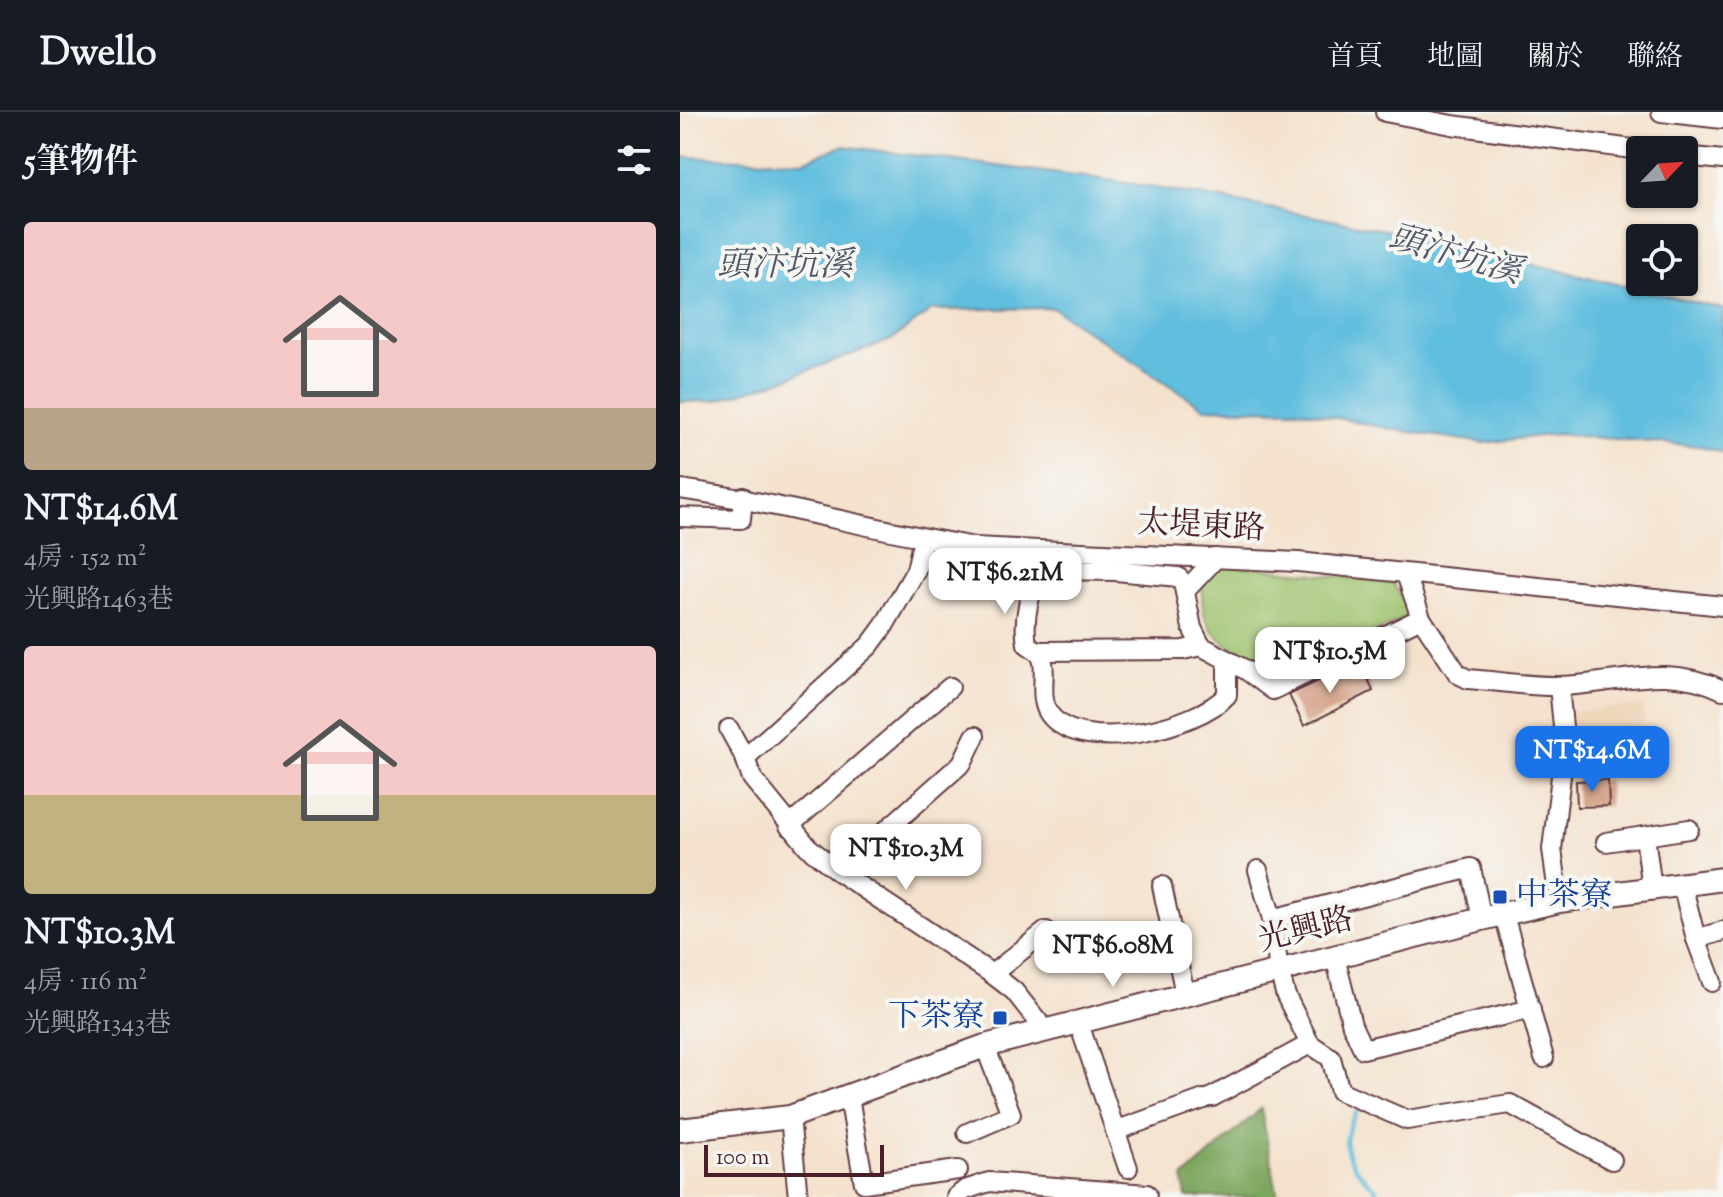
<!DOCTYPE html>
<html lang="zh-TW">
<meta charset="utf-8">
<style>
body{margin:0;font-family:"Sorts Mill Goudy","Noto Serif TC",serif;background:#242831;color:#f1f3f6;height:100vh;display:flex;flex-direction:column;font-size:30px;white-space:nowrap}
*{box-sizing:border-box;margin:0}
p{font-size:26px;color:#9ea1a6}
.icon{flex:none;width:44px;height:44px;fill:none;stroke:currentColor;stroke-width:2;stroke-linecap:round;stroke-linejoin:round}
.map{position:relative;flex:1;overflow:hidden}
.side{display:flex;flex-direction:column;background:#171b24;width:680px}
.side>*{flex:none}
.needle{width:52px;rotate:65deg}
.controls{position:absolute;left:946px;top:24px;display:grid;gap:16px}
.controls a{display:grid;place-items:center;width:72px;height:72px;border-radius:8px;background:#171b24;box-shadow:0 2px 6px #0004;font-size:40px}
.scale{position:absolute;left:24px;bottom:20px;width:180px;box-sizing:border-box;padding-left:8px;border:4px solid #4a1f2b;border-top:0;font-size:22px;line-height:28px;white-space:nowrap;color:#4a1f2b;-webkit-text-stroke:6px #f6f6f2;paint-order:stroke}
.price{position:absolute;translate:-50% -68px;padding:0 18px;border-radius:16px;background:#fff;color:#222;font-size:26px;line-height:52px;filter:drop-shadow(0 2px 4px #0008)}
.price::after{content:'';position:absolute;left:50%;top:48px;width:24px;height:18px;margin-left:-12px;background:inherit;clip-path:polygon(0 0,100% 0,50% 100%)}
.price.on{background:#1a73e8;color:#fff}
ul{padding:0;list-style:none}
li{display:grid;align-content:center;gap:16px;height:424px;padding:0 24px}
li span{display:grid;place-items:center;height:248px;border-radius:8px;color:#555}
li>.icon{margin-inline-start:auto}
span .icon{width:144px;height:144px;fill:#fffc;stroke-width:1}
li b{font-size:34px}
h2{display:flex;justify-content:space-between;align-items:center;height:96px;padding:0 24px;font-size:34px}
header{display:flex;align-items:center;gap:48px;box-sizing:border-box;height:112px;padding:0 40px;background:#171b24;border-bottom:2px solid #363941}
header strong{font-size:38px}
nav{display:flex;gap:44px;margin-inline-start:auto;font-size:28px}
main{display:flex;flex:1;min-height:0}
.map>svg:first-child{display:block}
.built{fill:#eed7bb}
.green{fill:#9cc16b;stroke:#73704b;stroke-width:2}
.forest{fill:#7da75f;stroke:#646345;stroke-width:2}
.water{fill:#60bede;stroke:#556e84;stroke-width:2}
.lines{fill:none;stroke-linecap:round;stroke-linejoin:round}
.stream{stroke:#60bede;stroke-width:4}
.building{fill:#d1997e}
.minor-casing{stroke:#643c43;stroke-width:22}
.major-casing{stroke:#643c43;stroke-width:26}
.minor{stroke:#fff;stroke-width:18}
.major{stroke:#fff;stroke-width:22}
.transit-dot{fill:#1a4fb4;stroke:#f6f6f2;stroke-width:3}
.labels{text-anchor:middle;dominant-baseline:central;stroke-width:8;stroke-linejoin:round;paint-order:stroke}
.street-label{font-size:32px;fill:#4a1f2b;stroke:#f6f6f2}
.transit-label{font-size:32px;fill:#164399;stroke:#f6f6f2;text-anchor:start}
.water-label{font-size:34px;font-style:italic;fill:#52576a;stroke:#f6f6f2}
</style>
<header>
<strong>Dwello</strong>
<nav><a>首頁</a><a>地圖</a><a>關於</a><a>聯絡</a></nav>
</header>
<main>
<section class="side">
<h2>5筆物件<svg class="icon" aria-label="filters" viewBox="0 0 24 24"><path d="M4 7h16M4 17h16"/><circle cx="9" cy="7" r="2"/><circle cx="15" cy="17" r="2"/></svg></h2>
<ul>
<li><span style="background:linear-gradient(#f6c9c9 75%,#b9a48a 0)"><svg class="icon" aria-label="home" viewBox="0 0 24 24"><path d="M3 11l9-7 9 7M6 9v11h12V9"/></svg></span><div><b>NT$14.6M</b><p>4房 · 152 m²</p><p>光興路1463巷</p></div></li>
<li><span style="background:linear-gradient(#f6c9c9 60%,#c2b280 0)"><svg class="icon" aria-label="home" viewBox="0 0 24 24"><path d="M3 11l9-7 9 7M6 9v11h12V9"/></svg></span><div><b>NT$10.3M</b><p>4房 · 116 m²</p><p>光興路1343巷</p></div></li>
</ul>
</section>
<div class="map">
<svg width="1043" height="1085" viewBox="0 0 1043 1085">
<rect width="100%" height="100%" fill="#f6f6f2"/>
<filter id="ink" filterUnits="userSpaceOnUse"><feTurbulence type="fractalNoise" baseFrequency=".0125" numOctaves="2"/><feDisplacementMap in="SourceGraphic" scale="16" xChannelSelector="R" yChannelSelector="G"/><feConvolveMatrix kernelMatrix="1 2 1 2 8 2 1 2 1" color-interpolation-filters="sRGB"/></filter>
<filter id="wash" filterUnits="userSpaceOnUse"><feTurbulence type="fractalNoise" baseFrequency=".006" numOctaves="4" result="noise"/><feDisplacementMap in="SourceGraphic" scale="32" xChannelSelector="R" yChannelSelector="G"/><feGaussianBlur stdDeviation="1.8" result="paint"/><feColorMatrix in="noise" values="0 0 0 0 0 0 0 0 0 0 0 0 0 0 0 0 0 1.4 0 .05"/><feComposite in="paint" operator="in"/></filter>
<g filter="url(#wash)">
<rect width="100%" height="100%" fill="#f4e2cd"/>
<polygon class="built" points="963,593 968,651 896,658 891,600"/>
<path class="green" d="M 538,452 L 712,470 L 732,503 L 595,568 C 554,530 508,528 526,458 Z"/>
<polygon class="forest" points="581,997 598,1085 506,1085 503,1066"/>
<polygon class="water" points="162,34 435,69 548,88 725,122 1043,197 1043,341 1020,334 875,322 804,331 711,317 620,298 524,296 373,196 252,198 211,228 94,271 34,289 0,290 0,45 123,49"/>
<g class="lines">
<path class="stream" d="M 677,999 C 656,1034 667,1051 696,1077 L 696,1085"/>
</g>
<g id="blocks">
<g class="building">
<polygon points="666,556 670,563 684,557 693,579 624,614 609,583"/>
<polygon points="928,668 929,694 897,695 896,669"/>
</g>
</g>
</g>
<g filter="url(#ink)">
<use href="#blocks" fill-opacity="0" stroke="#643c43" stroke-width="2"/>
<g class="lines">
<defs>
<g id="minor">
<polyline points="705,0 772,13 960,38"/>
<polyline points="981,0 1043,7"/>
<polyline points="1004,44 1043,48"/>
<path d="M 0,377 C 100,391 196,419 295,435 L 618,450 L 1043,494"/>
<polyline points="0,405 61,407 63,385"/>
<polyline points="243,427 236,458 204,514 190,533 65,646 72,666 128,735 159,760 312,862 334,879 365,918"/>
<path d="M 726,462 L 741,506 L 778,562 L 788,567 C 818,569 850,575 880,574 C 941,572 983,550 1043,578"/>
<polyline points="505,479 536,446"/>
<polyline points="359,539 503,538 521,534"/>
<path d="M 547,549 L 547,583 C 517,616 402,644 370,603 C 355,583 372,552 357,539 C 354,536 350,535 347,532 C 343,510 348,475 364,459 L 371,458 L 436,459 L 498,465 L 503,470 L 512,516 L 521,534 L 566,558 L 593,578 L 741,506"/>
<polyline points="879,574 886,645 882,656 872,737 879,789"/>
<polyline points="49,617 65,646"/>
<polyline points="109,714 270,575"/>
<polyline points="965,724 972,777"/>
<polyline points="926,730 1009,717"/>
<polyline points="578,758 592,807 599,859 606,884 630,932 651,946 660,979 727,1008 830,992 932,1048"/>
<polyline points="159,760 282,651 295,624"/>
<polyline points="1002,772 1016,827 1032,870"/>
<polyline points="482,774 505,882"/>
<polyline points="824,803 864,946"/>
<polyline points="592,807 791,756 802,807"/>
<polyline points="1016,827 1043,819"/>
<polyline points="655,845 672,913 683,937 851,897"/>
<polyline points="312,862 366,819"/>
<polyline points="398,909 448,1056"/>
<polyline points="169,985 184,1071 278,1058"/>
<polyline points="532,985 630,932"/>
<polyline points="110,1005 118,1085"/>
<polyline points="435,1019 524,987"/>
<polyline points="287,1021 331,1002 305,934"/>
<polyline points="276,1085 285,1078 309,1070 467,1082"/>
</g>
<polyline id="major" points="0,1018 110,1005 305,934 802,807 879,789 1043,767"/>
</defs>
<use href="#minor" class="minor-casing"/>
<use href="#major" class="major-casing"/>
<use href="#minor" class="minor"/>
<use href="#major" class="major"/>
</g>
</g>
<g class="transit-dot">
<rect x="812" y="777" width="16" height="16" rx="4"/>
<rect x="312" y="898" width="16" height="16" rx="4"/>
</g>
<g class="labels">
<g class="street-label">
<text transform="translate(521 415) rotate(3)">太堤東路</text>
<text transform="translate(626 819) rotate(-14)">光興路</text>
</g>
<g class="transit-label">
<text x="836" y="785">中茶寮</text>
<text x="304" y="906" text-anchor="end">下茶寮</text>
</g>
<g class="water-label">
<text transform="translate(775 144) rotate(16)">頭汴坑溪</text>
<text x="105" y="154">頭汴坑溪</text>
</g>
</g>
</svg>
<div class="controls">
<a><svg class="needle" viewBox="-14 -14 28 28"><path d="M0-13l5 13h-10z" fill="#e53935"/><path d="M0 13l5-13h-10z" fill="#9ea1a6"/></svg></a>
<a><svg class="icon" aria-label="locate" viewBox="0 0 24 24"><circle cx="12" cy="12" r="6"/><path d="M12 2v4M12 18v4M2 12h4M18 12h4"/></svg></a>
</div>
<div class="scale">100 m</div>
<b class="price" style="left:325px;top:504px">NT$6.21M</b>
<b class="price" style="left:650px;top:583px">NT$10.5M</b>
<b class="price on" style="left:912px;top:682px">NT$14.6M</b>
<b class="price" style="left:226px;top:780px">NT$10.3M</b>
<b class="price" style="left:433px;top:877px">NT$6.08M</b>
</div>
</main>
